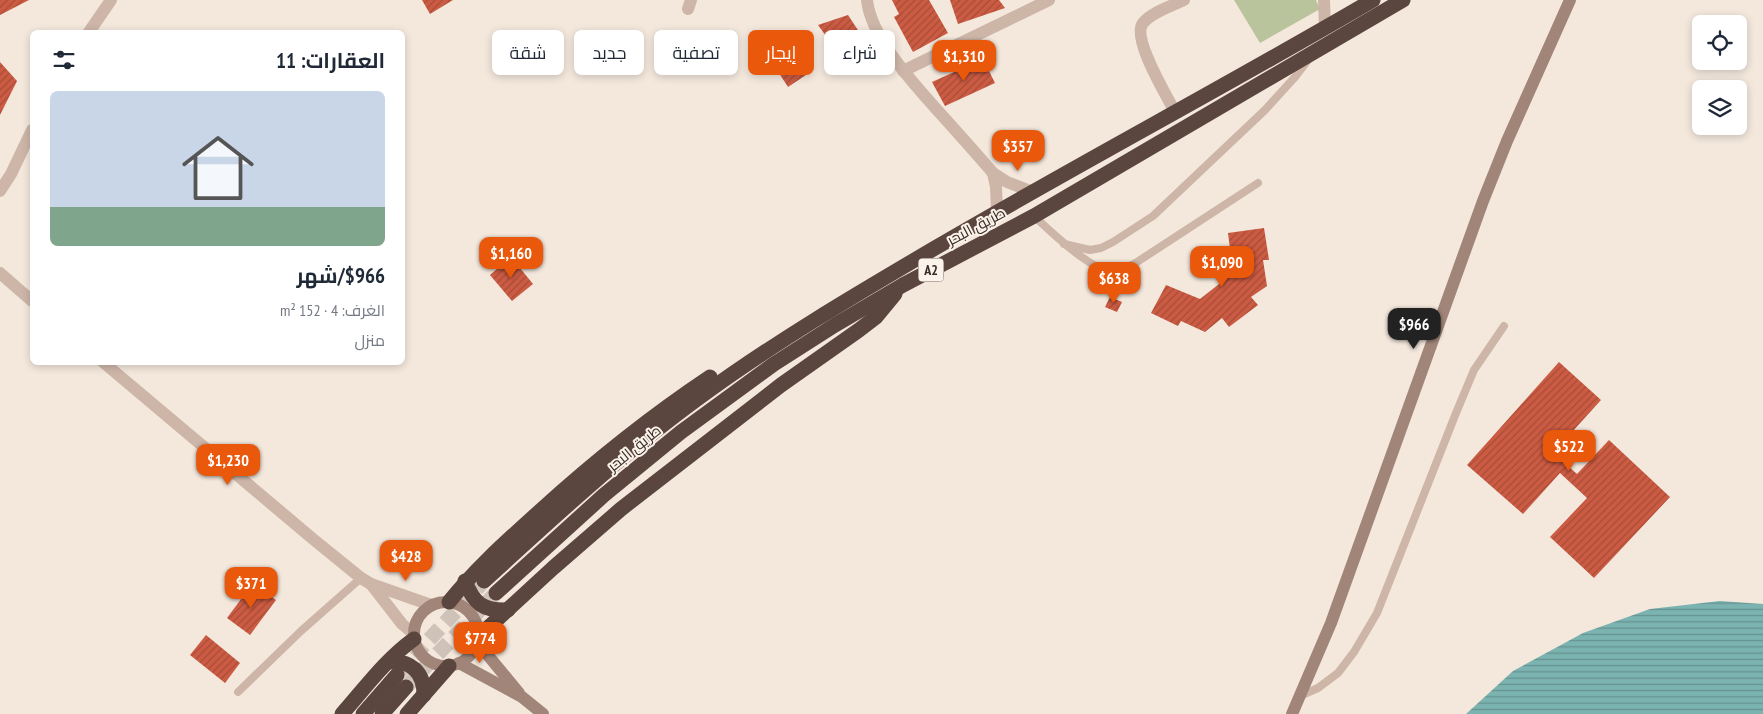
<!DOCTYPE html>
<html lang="ar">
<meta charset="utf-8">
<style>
body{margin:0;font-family:"PT Sans Narrow",Cairo,sans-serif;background:#f6f6f7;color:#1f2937;direction:rtl;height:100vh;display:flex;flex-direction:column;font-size:19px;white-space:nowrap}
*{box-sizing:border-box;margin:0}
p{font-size:16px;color:#747a83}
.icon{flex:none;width:28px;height:28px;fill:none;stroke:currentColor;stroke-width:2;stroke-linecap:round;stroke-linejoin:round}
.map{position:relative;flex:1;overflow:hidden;direction:ltr}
.drawer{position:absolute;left:30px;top:30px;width:375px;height:335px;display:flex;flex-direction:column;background:#fff;border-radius:8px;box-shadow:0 2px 8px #0003;direction:rtl}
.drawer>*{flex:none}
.hud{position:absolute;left:420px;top:30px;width:475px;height:45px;direction:rtl;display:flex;gap:10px}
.fabs{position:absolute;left:1692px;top:15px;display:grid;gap:10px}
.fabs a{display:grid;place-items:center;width:55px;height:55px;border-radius:8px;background:#fff;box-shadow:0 2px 8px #0003;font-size:25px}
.price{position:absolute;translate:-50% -42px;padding:0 11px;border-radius:10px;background:#ea580c;color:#fff;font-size:16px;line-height:32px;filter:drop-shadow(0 1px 2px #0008)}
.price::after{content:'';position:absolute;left:50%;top:30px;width:15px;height:11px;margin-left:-8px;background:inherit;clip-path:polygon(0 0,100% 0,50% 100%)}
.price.current{background:#222;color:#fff}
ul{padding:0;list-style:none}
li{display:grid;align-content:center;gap:10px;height:265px;padding:0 20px}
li+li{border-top:1px solid #e0e1e3}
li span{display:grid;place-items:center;height:155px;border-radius:8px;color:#555}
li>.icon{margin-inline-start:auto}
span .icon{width:90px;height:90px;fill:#fffc;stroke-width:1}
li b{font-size:21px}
h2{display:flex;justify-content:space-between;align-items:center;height:60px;padding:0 20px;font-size:21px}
.tag{padding:0 18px;border-radius:8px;background:#fff;box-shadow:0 2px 8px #0003;font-size:18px;line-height:45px}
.tag.current{background:#ea580c;color:#fff}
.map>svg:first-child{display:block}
.green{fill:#bac49c}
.water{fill:url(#water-rules)}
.building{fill:url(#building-hatch)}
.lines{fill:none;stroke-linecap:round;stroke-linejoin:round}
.highway-tunnel{stroke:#cfc3b9;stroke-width:15;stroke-dasharray:15 8;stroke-linecap:butt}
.lane{stroke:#cdb6a8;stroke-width:8}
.street{stroke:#cdb6a8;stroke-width:12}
.secondary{stroke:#a18579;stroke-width:12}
.highway{stroke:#5b463f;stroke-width:15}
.labels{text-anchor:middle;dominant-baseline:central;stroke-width:4;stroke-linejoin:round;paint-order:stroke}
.shield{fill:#fbf2ea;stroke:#736863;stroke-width:1}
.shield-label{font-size:14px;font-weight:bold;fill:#392d29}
.street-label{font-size:15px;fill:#392d29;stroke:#fbf2ea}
</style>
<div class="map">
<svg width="1763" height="714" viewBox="0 0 1763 714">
<defs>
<pattern id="water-rules" width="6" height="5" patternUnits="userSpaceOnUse" patternTransform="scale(1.25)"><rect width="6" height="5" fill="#7bb3b1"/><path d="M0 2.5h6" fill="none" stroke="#669290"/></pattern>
<pattern id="building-hatch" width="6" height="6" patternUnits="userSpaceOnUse" patternTransform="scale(1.25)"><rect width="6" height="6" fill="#cc5b43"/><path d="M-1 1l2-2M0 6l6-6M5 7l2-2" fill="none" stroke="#a74c38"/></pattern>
</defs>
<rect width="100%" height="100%" fill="#f4e8dd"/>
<polygon class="green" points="1234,0 1316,0 1320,9 1260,43"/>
<polygon class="water" points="1720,601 1763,604 1763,714 1466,714 1513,671 1583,633 1650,609"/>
<g class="building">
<polygon points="0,0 29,0 0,15"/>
<polygon points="422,0 453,0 430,14"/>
<polygon points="892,0 929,0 948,33 913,52 894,17 899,14"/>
<polygon points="950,0 999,0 1005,8 958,24"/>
<polygon points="848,15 875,56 847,65 818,25"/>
<polygon points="791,39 800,46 809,60 803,64 809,73 788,87 777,70 768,48"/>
<polygon points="983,59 995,83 945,106 932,82"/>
<polygon points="0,62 17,81 0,115"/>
<polygon points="1264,228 1269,260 1263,260 1267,286 1251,297 1258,305 1229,327 1222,318 1205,332 1181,321 1178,326 1151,313 1166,285 1200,299 1233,273 1228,233"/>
<polygon points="511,257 533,284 512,301 490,275"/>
<polygon points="1110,297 1122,302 1117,312 1105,307"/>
<polygon points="1559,362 1601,400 1553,453 1577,474 1609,440 1670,497 1594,578 1550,537 1587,498 1560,473 1523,514 1467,465"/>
<polygon points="253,583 276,600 250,635 227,618"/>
<polygon points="206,635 240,663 225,683 190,655"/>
</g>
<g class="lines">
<g class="highway-tunnel">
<polyline points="398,673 484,581"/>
<polyline points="406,687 496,593"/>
</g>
<g class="lane">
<path d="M 1034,216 C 1048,229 1092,272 1112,271 C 1120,271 1127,267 1134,264 L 1258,183"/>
<polyline points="1064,244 1090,250 1101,248 1113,242 1153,216 1265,110 1295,77 1308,60"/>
<polyline points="238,692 301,631 361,578"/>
<polyline points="1300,696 1318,688 1338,673 1354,652 1377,613 1456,413 1474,370 1504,326"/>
</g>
<g class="street">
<path d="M 867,0 C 871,38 914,84 939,112 C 957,132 975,152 993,173 L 1007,182 L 1033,192"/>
<polyline points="1324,0 1325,27"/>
<polyline points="688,9 691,0"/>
<polyline points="89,32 111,0"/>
<polyline points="903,71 1049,0"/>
<path d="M 1175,112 C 1167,96 1131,38 1143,23 C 1152,12 1172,6 1184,0"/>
<polyline points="993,173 996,187 997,212"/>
<polyline points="0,191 11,174 32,130"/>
<polyline points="0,273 32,301"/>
<polyline points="103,362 313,539 361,578 371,584 431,605"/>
<polyline points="371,584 402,624 414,634"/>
</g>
<g class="secondary">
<circle cx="446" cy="634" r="32"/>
<polyline points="477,642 519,693"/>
<polyline points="459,663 522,697 543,714"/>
<polyline points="1292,714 1331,623 1483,201 1507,141 1570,0"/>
</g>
<g class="highway">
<path d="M 465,581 C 474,604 483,611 508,610"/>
<path d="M 484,581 C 554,517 623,453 700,397 C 775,342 855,295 935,248 C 1080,163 1228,85 1373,0"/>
<polyline points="496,593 604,495 681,432 774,364 835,325 903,285 1034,216 1403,0"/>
<path d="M 449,602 C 476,568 508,540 540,511 C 594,462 650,417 710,377"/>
<polyline points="478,637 553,568 621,509 781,385 859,330 876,317 895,294"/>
<path d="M 388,662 C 411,660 424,672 424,695"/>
<path d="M 342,714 C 365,688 386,659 414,639"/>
<polyline points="363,714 397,675"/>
<polyline points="382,714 406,687"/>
<polyline points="407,714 449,666"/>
</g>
</g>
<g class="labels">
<rect class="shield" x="918.5" y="258.5" width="25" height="23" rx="4"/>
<g class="shield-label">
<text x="931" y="270">A2</text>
</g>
<g class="street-label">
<text transform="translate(976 226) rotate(-28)">طريق البحر</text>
<text transform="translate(634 448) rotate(-39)">طريق البحر</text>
</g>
</g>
</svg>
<div class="fabs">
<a><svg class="icon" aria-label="locate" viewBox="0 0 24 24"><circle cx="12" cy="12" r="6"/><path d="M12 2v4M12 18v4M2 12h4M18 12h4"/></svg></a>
<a><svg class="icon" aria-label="layers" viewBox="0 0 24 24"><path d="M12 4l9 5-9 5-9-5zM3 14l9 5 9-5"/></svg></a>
</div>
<b class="price" style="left:964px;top:82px">$1,310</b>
<b class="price" style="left:1018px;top:172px">$357</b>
<b class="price" style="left:511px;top:279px">$1,160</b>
<b class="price" style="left:1222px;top:288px">$1,090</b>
<b class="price" style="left:1114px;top:304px">$638</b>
<b class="price current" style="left:1414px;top:350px">$966</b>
<b class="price" style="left:1569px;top:472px">$522</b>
<b class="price" style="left:228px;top:486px">$1,230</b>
<b class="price" style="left:406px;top:582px">$428</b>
<b class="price" style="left:251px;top:609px">$371</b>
<b class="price" style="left:480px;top:664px">$774</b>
<div class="hud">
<a class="tag">شراء</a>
<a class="tag current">إيجار</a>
<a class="tag">تصفية</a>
<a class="tag">جديد</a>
<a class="tag">شقة</a>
</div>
<section class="drawer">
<h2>العقارات: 11<svg class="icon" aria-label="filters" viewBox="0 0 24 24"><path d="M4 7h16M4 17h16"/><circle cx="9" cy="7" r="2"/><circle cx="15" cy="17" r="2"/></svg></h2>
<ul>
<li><span style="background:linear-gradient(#c9d6e8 75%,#7fa58c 0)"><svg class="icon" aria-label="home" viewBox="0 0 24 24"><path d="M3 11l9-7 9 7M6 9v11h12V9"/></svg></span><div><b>$966/شهر</b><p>الغرف: 4 · 152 m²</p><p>منزل</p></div></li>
</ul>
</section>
</div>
